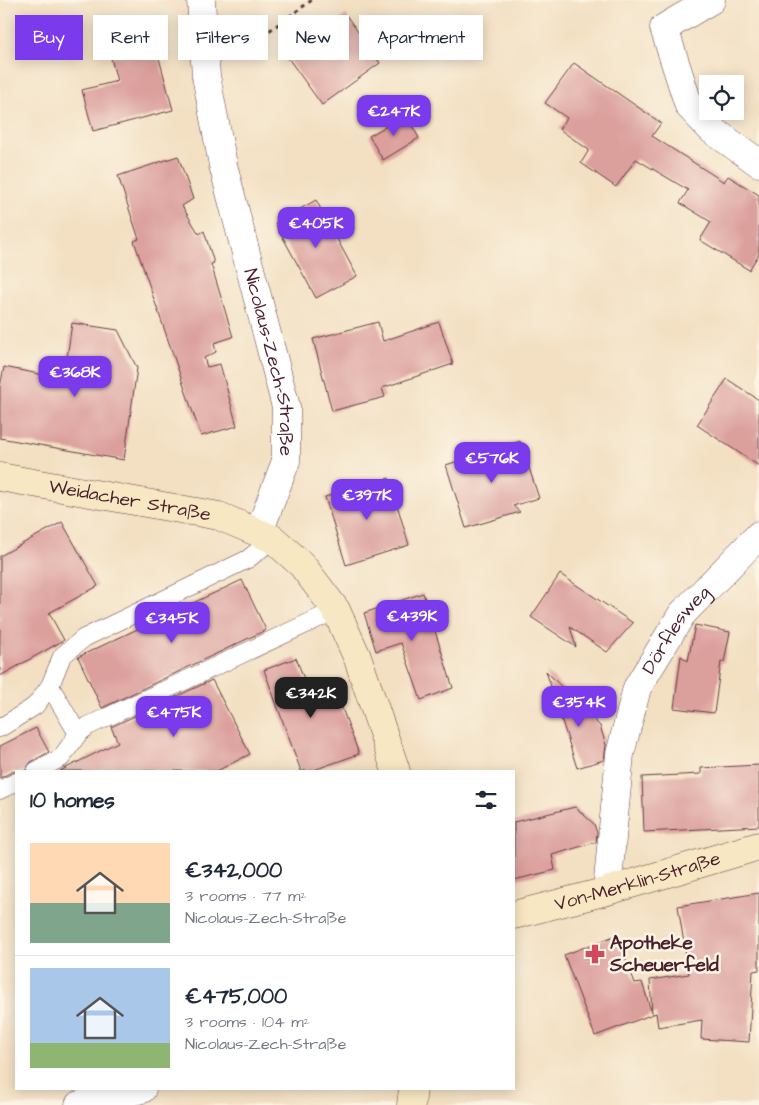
<!DOCTYPE html>
<meta charset="utf-8">
<style>
body{margin:0;font-family:"Architects Daughter",sans-serif;background:#f2f2f3;color:#1f2937;height:100vh;display:flex;flex-direction:column;font-size:19px;white-space:nowrap}
*{box-sizing:border-box;margin:0}
p{font-size:16px;color:#747a83}
.icon{flex:none;width:28px;height:28px;fill:none;stroke:currentColor;stroke-width:2;stroke-linecap:round;stroke-linejoin:round}
.map{position:relative;flex:1;overflow:hidden}
.side{position:absolute;left:15px;top:770px;width:500px;height:320px;display:flex;flex-direction:column;background:#fff;border-radius:0px;box-shadow:0 2px 12px #0003}
.side>*{flex:none}
.banner{position:absolute;left:15px;top:15px;width:500px;height:45px;display:flex;gap:10px}
.tools{position:absolute;left:699px;top:75px;display:grid;gap:10px}
.tools a{display:grid;place-items:center;width:45px;height:45px;border-radius:0px;background:#fff;box-shadow:0 2px 12px #0003;font-size:25px}
.price{position:absolute;translate:-50% -42px;padding:0 11px;border-radius:10px;background:#7c3aed;color:#fff;font-size:16px;line-height:32px;filter:drop-shadow(0 1px 2px #0008)}
.price::after{content:'';position:absolute;left:50%;top:30px;width:15px;height:11px;margin-left:-8px;background:inherit;clip-path:polygon(0 0,100% 0,50% 100%)}
.price.selected{background:#222;color:#fff}
ul{padding:0;list-style:none}
li{display:flex;align-items:center;gap:15px;height:125px;padding:0 15px}
li+li{border-top:1px solid #e0e1e3}
li span{display:grid;place-items:center;flex:none;width:140px;height:100px;border-radius:0px;color:#555}
li>.icon{margin-inline-start:auto}
span .icon{width:60px;height:60px;fill:#fffc;stroke-width:1}
li b{font-size:21px}
h2{display:flex;justify-content:space-between;align-items:center;height:60px;padding:0 15px;font-size:21px}
.pill{padding:0 18px;border-radius:0px;background:#fff;box-shadow:0 2px 12px #0003;font-size:18px;line-height:45px}
.pill.selected{background:#7c3aed;color:#fff}
.map>svg:first-child{display:block}
.building{fill:#db9f9c}
.lines{fill:none;stroke-linecap:round;stroke-linejoin:round}
.lane-casing{stroke:#633c42;stroke-width:19}
.street-casing{stroke:#633c42;stroke-width:29}
.secondary-casing{stroke:#633c42;stroke-width:29}
.path{stroke:#633c42;stroke-width:3;stroke-dasharray:4 4;stroke-linecap:butt}
.lane{stroke:#fff;stroke-width:18}
.street{stroke:#fff;stroke-width:28}
.secondary{stroke:#f7e8c3;stroke-width:28}
.labels{text-anchor:middle;dominant-baseline:central;stroke-width:5;stroke-linejoin:round;paint-order:stroke}
.street-label{font-size:19px;fill:#4a1f2b;stroke:#fcf5e5}
.poi-label{font-size:19px;font-weight:bold;fill:#4a1f2b;stroke:#fcf5e5;text-anchor:start}
</style>
<div class="map">
<svg width="759" height="1105" viewBox="0 0 759 1105">
<rect width="100%" height="100%" fill="#fcf5e5"/>
<filter id="ink" filterUnits="userSpaceOnUse"><feTurbulence type="fractalNoise" baseFrequency=".02" numOctaves="2"/><feDisplacementMap in="SourceGraphic" scale="10" xChannelSelector="R" yChannelSelector="G"/><feConvolveMatrix kernelMatrix="1 2 1 2 8 2 1 2 1" color-interpolation-filters="sRGB"/></filter>
<filter id="wash" filterUnits="userSpaceOnUse"><feTurbulence type="fractalNoise" baseFrequency=".0096" numOctaves="4" result="noise"/><feDisplacementMap in="SourceGraphic" scale="20" xChannelSelector="R" yChannelSelector="G"/><feGaussianBlur stdDeviation="1.12" result="paint"/><feColorMatrix in="noise" values="0 0 0 0 0 0 0 0 0 0 0 0 0 0 0 0 0 1.4 0 .05"/><feComposite in="paint" operator="in"/></filter>
<g filter="url(#wash)">
<rect width="100%" height="100%" fill="#f3e0c3"/>
<g id="blocks">
<g class="building">
<polygon points="346,15 380,63 322,105 288,58"/>
<polygon points="156,47 173,110 93,131 82,90 117,81 111,58"/>
<polygon points="574,63 661,123 652,136 724,182 728,176 759,195 759,254 749,270 700,240 711,222 680,203 688,190 636,159 616,187 581,163 589,150 559,129 567,118 545,103"/>
<polygon points="406,115 419,138 383,160 369,136"/>
<polygon points="178,156 193,199 182,206 199,234 204,231 214,263 211,264 233,337 214,343 216,352 204,358 207,367 220,364 237,426 201,436 134,241 139,239 118,176"/>
<polygon points="316,200 357,276 316,298 275,223"/>
<polygon points="378,322 383,341 439,322 453,364 382,388 385,397 332,411 313,339"/>
<polygon points="72,323 118,330 137,368 124,460 0,438 0,387 4,367 64,379"/>
<polygon points="727,379 759,400 759,466 697,425"/>
<polygon points="520,441 539,498 513,506 520,512 466,528 446,465"/>
<polygon points="389,478 409,545 346,565 325,497"/>
<polygon points="62,522 98,586 49,613 64,640 0,676 0,556"/>
<polygon points="560,574 633,623 607,652 570,627 576,647 531,617"/>
<polygon points="242,580 266,630 102,708 78,657"/>
<polygon points="423,593 453,688 421,700 401,643 376,651 364,613"/>
<polygon points="695,625 730,632 724,662 721,662 714,713 674,708 681,656 688,661"/>
<polygon points="296,658 311,697 335,689 359,754 311,771 301,771 264,670"/>
<polygon points="546,671 600,726 606,745 604,760 577,768"/>
<polygon points="212,680 250,754 217,771 60,771 118,742 111,727"/>
<polygon points="36,728 49,752 31,762 25,771 12,772 0,778 0,746"/>
<polygon points="759,765 759,826 644,832 642,777 701,774 701,768"/>
<polygon points="575,807 594,824 597,833 596,842 552,855 555,870 514,880 514,822"/>
<polygon points="759,893 759,970 753,971 749,1042 701,1039 702,1020 658,1027 656,1013 595,1036 564,955 617,935 635,983 642,982 652,1014 650,980 689,974 678,906"/>
</g>
</g>
</g>
<g filter="url(#ink)">
<use href="#blocks" fill-opacity="0" stroke="#633c42" stroke-width="1"/>
<g class="lines">
<defs>
<g id="lane">
<polyline points="50,686 78,734"/>
<polyline points="0,728 35,706 50,686 62,656 84,638 248,559 273,539"/>
<polyline points="36,771 61,758 78,734 88,726 336,610"/>
<polyline points="0,790 16,782"/>
</g>
<g id="street">
<path id="s1" d="M 201,0 L 206,76 L 223,165 L 286,407 L 286,461 L 259,532"/>
<polyline points="711,0 664,28 689,106 712,130 759,163"/>
<path id="s2" d="M 607,891 L 620,754 L 637,688 L 682,614 L 759,535"/>
<polyline points="79,1105 142,1089"/>
</g>
<g id="secondary">
<path id="s3" d="M 0,477 L 219,516 L 273,539 L 302,565 L 336,610 L 358,659 L 396,771"/>
<path id="s4" d="M 514,915 L 607,891 L 759,846"/>
<polyline points="411,1105 413,1089"/>
</g>
</defs>
<use href="#lane" class="lane-casing"/>
<use href="#street" class="street-casing"/>
<use href="#secondary" class="secondary-casing"/>
<polyline class="path" points="237,54 312,0"/>
<use href="#lane" class="lane"/>
<use href="#street" class="street"/>
<use href="#secondary" class="secondary"/>
</g>
</g>
<defs>
<symbol id="pharmacy-bare" viewBox="-9 -9 18 18"><path d="M-2-6h4v4h4v4h-4v4h-4v-4h-4v-4h4Z" fill="#d1495b" stroke="#fcf5e5" stroke-width="2.5" paint-order="stroke"/></symbol>
</defs>
<g fill-rule="evenodd">
<use href="#pharmacy-bare" x="581" y="940" width="28" height="28"/>
</g>
<g class="labels">
<g class="street-label">
<text stroke="none"><textPath href="#s1" startOffset="370">Nicolaus-Zech-Straße</textPath></text>
<text stroke="none"><textPath href="#s3" startOffset="132">Weidacher Straße</textPath></text>
<text stroke="none"><textPath href="#s2" startOffset="276">Dörflesweg</textPath></text>
<text stroke="none"><textPath href="#s4" startOffset="128">Von-Merklin-Straße</textPath></text>
</g>
<g class="poi-label">
<text x="610" y="943">Apotheke<tspan x="610" dy="22">Scheuerfeld</tspan></text>
</g>
</g>
</svg>
<div class="tools">
<a><svg class="icon" aria-label="locate" viewBox="0 0 24 24"><circle cx="12" cy="12" r="6"/><path d="M12 2v4M12 18v4M2 12h4M18 12h4"/></svg></a>
</div>
<b class="price" style="left:394px;top:137px">€247K</b>
<b class="price" style="left:316px;top:249px">€405K</b>
<b class="price" style="left:75px;top:398px">€368K</b>
<b class="price" style="left:492px;top:484px">€576K</b>
<b class="price" style="left:367px;top:521px">€397K</b>
<b class="price" style="left:412px;top:642px">€439K</b>
<b class="price" style="left:172px;top:644px">€345K</b>
<b class="price selected" style="left:311px;top:719px">€342K</b>
<b class="price" style="left:579px;top:728px">€354K</b>
<b class="price" style="left:174px;top:738px">€475K</b>
<div class="banner">
<a class="pill selected">Buy</a>
<a class="pill">Rent</a>
<a class="pill">Filters</a>
<a class="pill">New</a>
<a class="pill">Apartment</a>
</div>
<section class="side">
<h2>10 homes<svg class="icon" aria-label="filters" viewBox="0 0 24 24"><path d="M4 7h16M4 17h16"/><circle cx="9" cy="7" r="2"/><circle cx="15" cy="17" r="2"/></svg></h2>
<ul>
<li><span style="background:linear-gradient(#ffd9b3 60%,#7fa58c 0)"><svg class="icon" aria-label="home" viewBox="0 0 24 24"><path d="M3 11l9-7 9 7M6 9v11h12V9"/></svg></span><div><b>€342,000</b><p>3 rooms · 77 m²</p><p>Nicolaus-Zech-Straße</p></div></li>
<li><span style="background:linear-gradient(#a9c7e8 75%,#8fb573 0)"><svg class="icon" aria-label="home" viewBox="0 0 24 24"><path d="M3 11l9-7 9 7M6 9v11h12V9"/></svg></span><div><b>€475,000</b><p>3 rooms · 104 m²</p><p>Nicolaus-Zech-Straße</p></div></li>
</ul>
</section>
</div>
